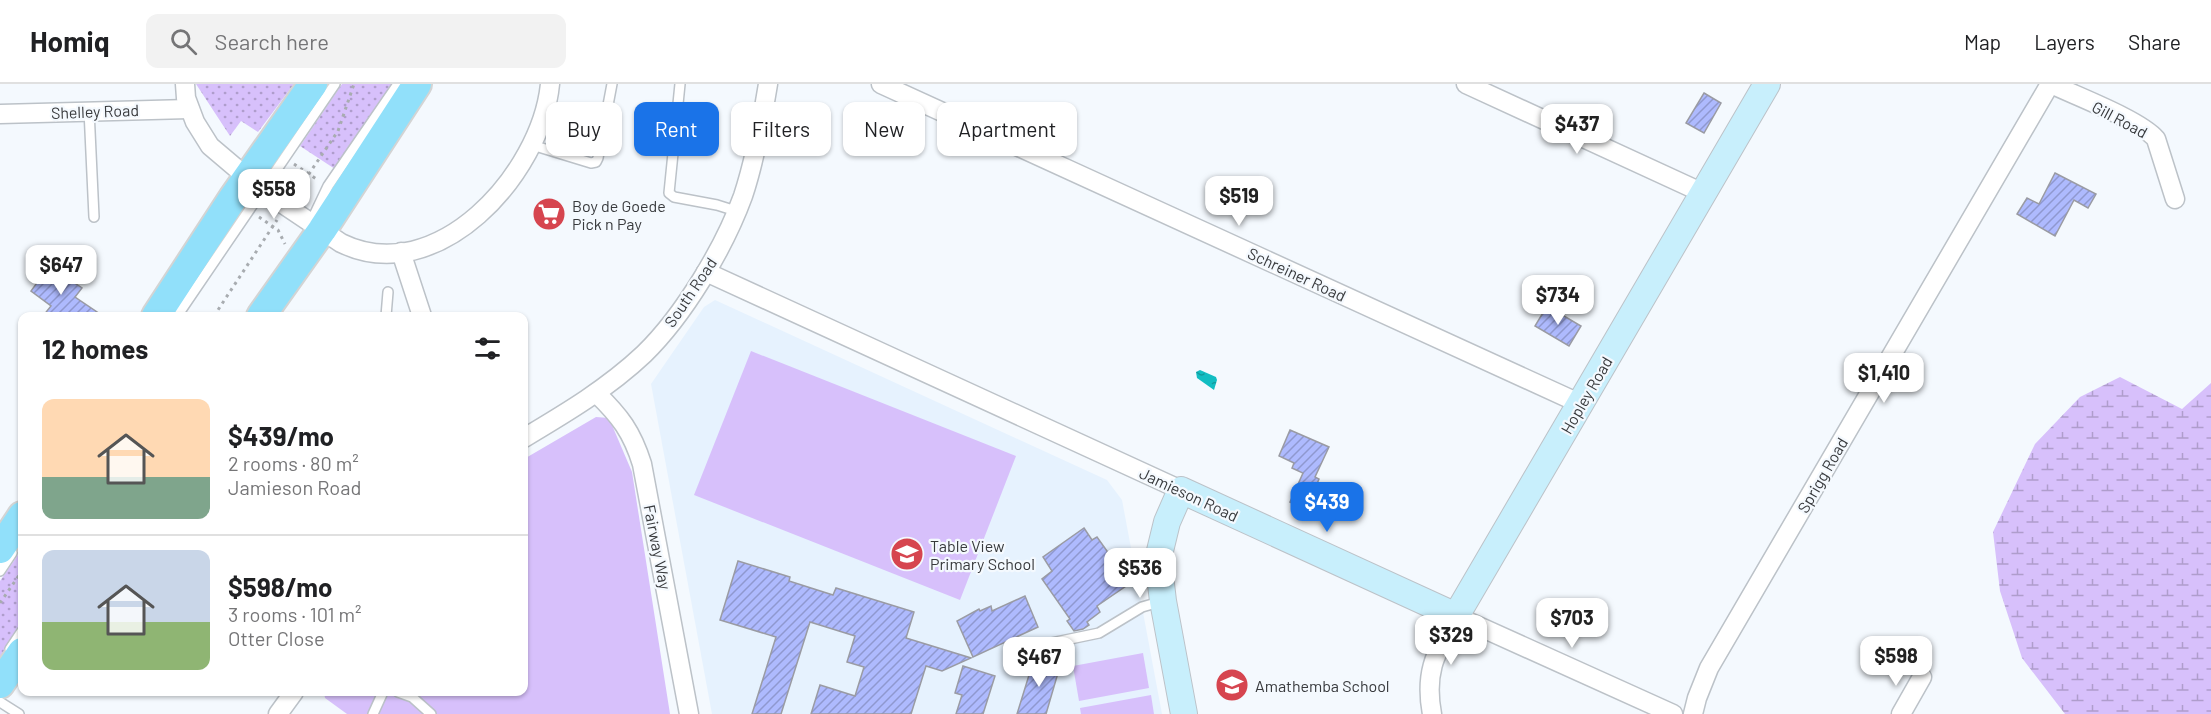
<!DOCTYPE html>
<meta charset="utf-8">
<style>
body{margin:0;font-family:Barlow,sans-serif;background:#f2f2f2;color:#202124;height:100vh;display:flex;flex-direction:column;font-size:22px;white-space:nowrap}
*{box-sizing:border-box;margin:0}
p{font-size:20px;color:#757577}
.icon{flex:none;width:33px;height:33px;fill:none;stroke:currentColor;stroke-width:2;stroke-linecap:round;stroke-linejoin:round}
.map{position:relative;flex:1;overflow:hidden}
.panel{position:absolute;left:18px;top:228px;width:510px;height:384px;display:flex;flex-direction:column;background:#fff;border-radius:12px;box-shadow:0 2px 4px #0004}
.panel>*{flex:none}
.banner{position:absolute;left:546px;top:18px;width:570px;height:54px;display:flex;gap:12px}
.price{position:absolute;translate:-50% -51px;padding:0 14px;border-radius:12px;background:#fff;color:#222;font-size:20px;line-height:39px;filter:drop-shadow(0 2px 3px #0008)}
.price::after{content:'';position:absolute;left:50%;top:36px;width:18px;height:14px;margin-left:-9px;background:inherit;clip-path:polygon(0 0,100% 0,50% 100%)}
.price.active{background:#1a73e8;color:#fff}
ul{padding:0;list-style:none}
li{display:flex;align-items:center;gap:18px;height:150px;padding:0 24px}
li+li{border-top:2px solid #e0e0e0}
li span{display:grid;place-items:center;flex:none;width:168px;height:120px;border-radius:12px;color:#555}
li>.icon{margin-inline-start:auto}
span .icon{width:72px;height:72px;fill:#fffc;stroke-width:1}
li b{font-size:26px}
h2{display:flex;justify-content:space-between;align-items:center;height:72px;padding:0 24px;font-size:26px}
.chip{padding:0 21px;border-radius:12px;background:#fff;box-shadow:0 2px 4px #0004;font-size:21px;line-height:54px}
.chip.active{background:#1a73e8;color:#fff}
header{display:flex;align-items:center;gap:36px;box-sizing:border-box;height:84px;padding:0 30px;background:#fff;border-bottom:2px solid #e0e0e0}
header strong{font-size:28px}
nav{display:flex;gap:33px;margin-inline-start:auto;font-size:21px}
.search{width:420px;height:54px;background:#f2f2f2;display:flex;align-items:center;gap:15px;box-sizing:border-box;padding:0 21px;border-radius:12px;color:#757577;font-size:22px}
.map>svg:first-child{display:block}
.built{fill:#e6f2fe}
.grass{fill:url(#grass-dots)}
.wetland{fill:url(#wetland-marsh)}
.garden{fill:#d7c0fb}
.water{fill:url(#water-ripples)}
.building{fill:url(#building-hatch);stroke:#9a9ba3;stroke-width:1.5}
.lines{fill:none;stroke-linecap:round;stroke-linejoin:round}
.lane-casing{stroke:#bcc2c8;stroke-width:12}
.street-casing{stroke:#bcc2c8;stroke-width:21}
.secondary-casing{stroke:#bcc2c8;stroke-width:28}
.primary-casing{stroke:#d3d4d4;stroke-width:32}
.path{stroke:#a8acb0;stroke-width:3;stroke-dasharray:3 4.5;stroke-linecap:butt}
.lane{stroke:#fff;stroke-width:9}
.street{stroke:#fff;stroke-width:18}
.secondary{stroke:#c8effc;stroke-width:26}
.primary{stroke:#91e0fa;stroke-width:28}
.labels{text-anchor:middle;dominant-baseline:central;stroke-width:4.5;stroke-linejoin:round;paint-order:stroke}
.street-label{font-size:16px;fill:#383a3d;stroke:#f4f9fe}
.poi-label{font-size:16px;fill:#383a3d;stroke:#f4f9fe;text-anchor:start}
</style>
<header>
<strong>Homiq</strong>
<div class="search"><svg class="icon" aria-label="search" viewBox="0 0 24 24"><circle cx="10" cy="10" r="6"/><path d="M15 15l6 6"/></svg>Search here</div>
<nav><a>Map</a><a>Layers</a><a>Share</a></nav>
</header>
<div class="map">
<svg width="2211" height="630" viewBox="0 0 2211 630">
<defs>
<pattern id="grass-dots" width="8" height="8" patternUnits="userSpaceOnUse" patternTransform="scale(1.5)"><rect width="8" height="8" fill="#d7c0fb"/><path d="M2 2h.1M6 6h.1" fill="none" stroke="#af9dcc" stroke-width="1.8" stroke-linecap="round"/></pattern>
<pattern id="wetland-marsh" width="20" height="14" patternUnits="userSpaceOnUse" patternTransform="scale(1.5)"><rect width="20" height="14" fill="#d7c0fb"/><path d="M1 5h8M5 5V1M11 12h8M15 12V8" fill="none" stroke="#af9dcc"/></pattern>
<pattern id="water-ripples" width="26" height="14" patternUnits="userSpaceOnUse" patternTransform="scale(1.5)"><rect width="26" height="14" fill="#12bdc2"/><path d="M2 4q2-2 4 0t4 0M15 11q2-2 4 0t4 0" fill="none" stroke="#129b9f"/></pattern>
<pattern id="building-hatch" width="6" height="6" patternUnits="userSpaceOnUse" patternTransform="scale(1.5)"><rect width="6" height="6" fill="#aebafe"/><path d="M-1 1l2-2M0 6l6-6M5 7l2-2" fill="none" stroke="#8f98cf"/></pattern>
</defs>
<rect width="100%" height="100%" fill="#f4f9fe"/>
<polygon class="built" points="715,216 1107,396 1122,416 1162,630 712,630 651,300 704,223"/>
<g class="grass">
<polygon points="196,0 294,0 258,48 241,37 230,52"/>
<polygon points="342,0 396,0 335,85 300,62"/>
<polygon points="22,465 22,541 0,574 0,497"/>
</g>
<polygon class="wetland" points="2120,293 2182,325 2211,299 2211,630 2065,630 2022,574 2000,507 1993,448 2035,360 2080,313"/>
<g class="garden">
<polygon points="751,267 1016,372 960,516 694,411"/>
<polygon points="596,333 609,334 632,388 670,630 347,630 325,614 324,608 524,608 524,375"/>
<polygon points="1143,569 1149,604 1079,617 1073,582"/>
<polygon points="1151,611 1154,630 1081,630 1080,624"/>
</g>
<polygon class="water" points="1200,286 1216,293 1217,296 1214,306 1197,294 1196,288"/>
<g class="building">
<polygon points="1704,9 1721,19 1704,49 1686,39"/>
<polygon points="799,35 812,41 806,54 793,49"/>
<polygon points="797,50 809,56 804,68 791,63"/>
<polygon points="2055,89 2096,110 2088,124 2074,116 2055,152 2017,130 2027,114 2039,120"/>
<polygon points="49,182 82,204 75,213 103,232 43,232 51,222 31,207"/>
<polygon points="1547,222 1581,242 1569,262 1535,242"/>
<polygon points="1290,346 1329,363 1315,393 1319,395 1306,425 1290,418 1303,389 1292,384 1294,379 1279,372"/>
<polygon points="1084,444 1092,456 1097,453 1122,488 1118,490 1126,502 1097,522 1100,528 1087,538 1089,541 1083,545 1074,547 1067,537 1070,535 1042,495 1052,487 1043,473"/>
<polygon points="738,477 790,493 789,497 833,511 836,504 914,528 906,554 971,574 942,587 926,582 911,630 811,630 820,601 855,612 864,583 847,578 855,552 810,538 781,630 752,630 776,553 720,536"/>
<polygon points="1025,512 1038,543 973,573 957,537 979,525 980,527 991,522 992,527"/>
<polygon points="1034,575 1060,582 1046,630 1017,630"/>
<polygon points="963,582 995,592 983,630 956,630 962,611 955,609"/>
</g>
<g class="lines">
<defs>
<g id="lane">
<polyline points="680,0 669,109 674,113 717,121 736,127"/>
<polyline points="89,26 94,133"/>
<polyline points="532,61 591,79 596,78 598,74 612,0"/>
<polyline points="310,140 328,102 398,0"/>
<polyline points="177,232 335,0"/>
<polyline points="386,232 388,208"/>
<polyline points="0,487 12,469"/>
<polyline points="1051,559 1099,549 1142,523 1163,517"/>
<polyline points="10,565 22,547"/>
<polyline points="398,608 412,613 431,630"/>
<polyline points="0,618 19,630"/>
<polyline points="373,630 383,608"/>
</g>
<g id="street">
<path d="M 185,0 L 186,14 L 195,38 L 210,62 L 262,106 L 341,159 C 437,206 541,90 550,0"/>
<polyline points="881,0 1581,320"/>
<polyline points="1466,0 1703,109"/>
<path d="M 2051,0 C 2076,12 2140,36 2156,55 L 2175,115"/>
<polyline points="0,30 189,25"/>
<polyline points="401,168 422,232"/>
<polyline points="706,188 1181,406"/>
<path d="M 596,309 C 620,332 632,348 642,380 L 689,630"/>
<path d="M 524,354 C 566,329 608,304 644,270 C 684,231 724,164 743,112 C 755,76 762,37 768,0"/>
<polyline points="278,630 294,608"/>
<path d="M 1432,630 C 1424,587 1436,569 1456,532 L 1673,630"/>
<polyline points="1693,630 1697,614 1709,584 2050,0"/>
<polyline points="1901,630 1922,593"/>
</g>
<polyline id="secondary" points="1184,630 1163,517 1158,475 1167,438 1181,406 1456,532 1767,0"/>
<g id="primary">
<polyline points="156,232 233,114 313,0"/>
<polyline points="261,232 322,146 417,0"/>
<polyline points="0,465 22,432"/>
<polyline points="0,600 22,568"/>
</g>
</defs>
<use href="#lane" class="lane-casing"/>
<use href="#street" class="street-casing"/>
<use href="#secondary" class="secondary-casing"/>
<use href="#primary" class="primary-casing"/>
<g class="path">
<polyline points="294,80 318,96"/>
<polyline points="296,109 338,47 354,0"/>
<polyline points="259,133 278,146 285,160"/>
<polyline points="214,232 277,136"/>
<polyline points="0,519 22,487"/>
</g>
<use href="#lane" class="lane"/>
<use href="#street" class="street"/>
<use href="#secondary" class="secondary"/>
<use href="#primary" class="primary"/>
</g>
<defs>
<symbol id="supermarket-disc" viewBox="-11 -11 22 22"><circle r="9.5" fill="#d6454f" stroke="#f4f9fe"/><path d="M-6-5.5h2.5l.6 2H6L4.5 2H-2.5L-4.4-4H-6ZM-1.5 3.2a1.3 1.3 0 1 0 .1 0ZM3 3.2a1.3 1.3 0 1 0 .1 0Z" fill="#fff"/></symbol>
<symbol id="school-disc" viewBox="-11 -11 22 22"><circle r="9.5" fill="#d6454f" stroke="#f4f9fe"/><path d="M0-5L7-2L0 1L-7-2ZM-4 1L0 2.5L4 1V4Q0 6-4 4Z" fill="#fff"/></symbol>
</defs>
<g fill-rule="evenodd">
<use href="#supermarket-disc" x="530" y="111" width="38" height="38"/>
<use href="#school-disc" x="888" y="451" width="38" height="38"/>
<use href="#school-disc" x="1213" y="582" width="38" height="38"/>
</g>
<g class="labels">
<g class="street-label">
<text transform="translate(95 27) rotate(-2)">Shelley Road</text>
<text transform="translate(2120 35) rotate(28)">Gill Road</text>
<text transform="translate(1297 190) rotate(25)">Schreiner Road</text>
<text transform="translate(690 208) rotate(-56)">South Road</text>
<text transform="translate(1586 311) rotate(-60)">Hopley Road</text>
<text transform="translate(1822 391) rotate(-60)">Sprigg Road</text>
<text transform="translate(1189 410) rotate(25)">Jamieson Road</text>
<text transform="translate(658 463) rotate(79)">Fairway Way</text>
</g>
<g class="poi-label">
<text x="572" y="121">Boy de Goede<tspan x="572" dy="18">Pick n Pay</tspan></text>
<text x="930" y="461">Table View<tspan x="930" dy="18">Primary School</tspan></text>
<text x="1255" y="601">Amathemba School</text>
</g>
</g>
</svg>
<b class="price" style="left:1577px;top:71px">$437</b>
<b class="price" style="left:274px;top:136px">$558</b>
<b class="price" style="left:1239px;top:143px">$519</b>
<b class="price" style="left:61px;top:212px">$647</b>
<b class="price" style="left:1558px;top:242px">$734</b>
<b class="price" style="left:1884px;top:320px">$1,410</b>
<b class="price active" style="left:1327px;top:449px">$439</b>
<b class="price" style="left:1140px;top:515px">$536</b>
<b class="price" style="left:1572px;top:565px">$703</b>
<b class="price" style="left:1451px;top:582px">$329</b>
<b class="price" style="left:1896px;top:603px">$598</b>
<b class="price" style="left:1039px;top:604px">$467</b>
<div class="banner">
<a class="chip">Buy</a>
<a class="chip active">Rent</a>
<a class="chip">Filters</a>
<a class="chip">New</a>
<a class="chip">Apartment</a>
</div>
<section class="panel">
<h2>12 homes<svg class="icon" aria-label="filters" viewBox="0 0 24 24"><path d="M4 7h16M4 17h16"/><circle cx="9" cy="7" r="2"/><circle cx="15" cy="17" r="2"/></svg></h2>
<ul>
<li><span style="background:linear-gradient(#ffd9b3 65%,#7fa58c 0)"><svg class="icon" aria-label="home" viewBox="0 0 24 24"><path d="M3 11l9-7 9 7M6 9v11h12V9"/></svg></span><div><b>$439/mo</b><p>2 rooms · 80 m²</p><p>Jamieson Road</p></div></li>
<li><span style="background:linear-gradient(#c9d6e8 60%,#8fb573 0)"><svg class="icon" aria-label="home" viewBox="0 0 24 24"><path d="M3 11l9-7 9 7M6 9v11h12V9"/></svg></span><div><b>$598/mo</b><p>3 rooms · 101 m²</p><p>Otter Close</p></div></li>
</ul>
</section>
</div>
